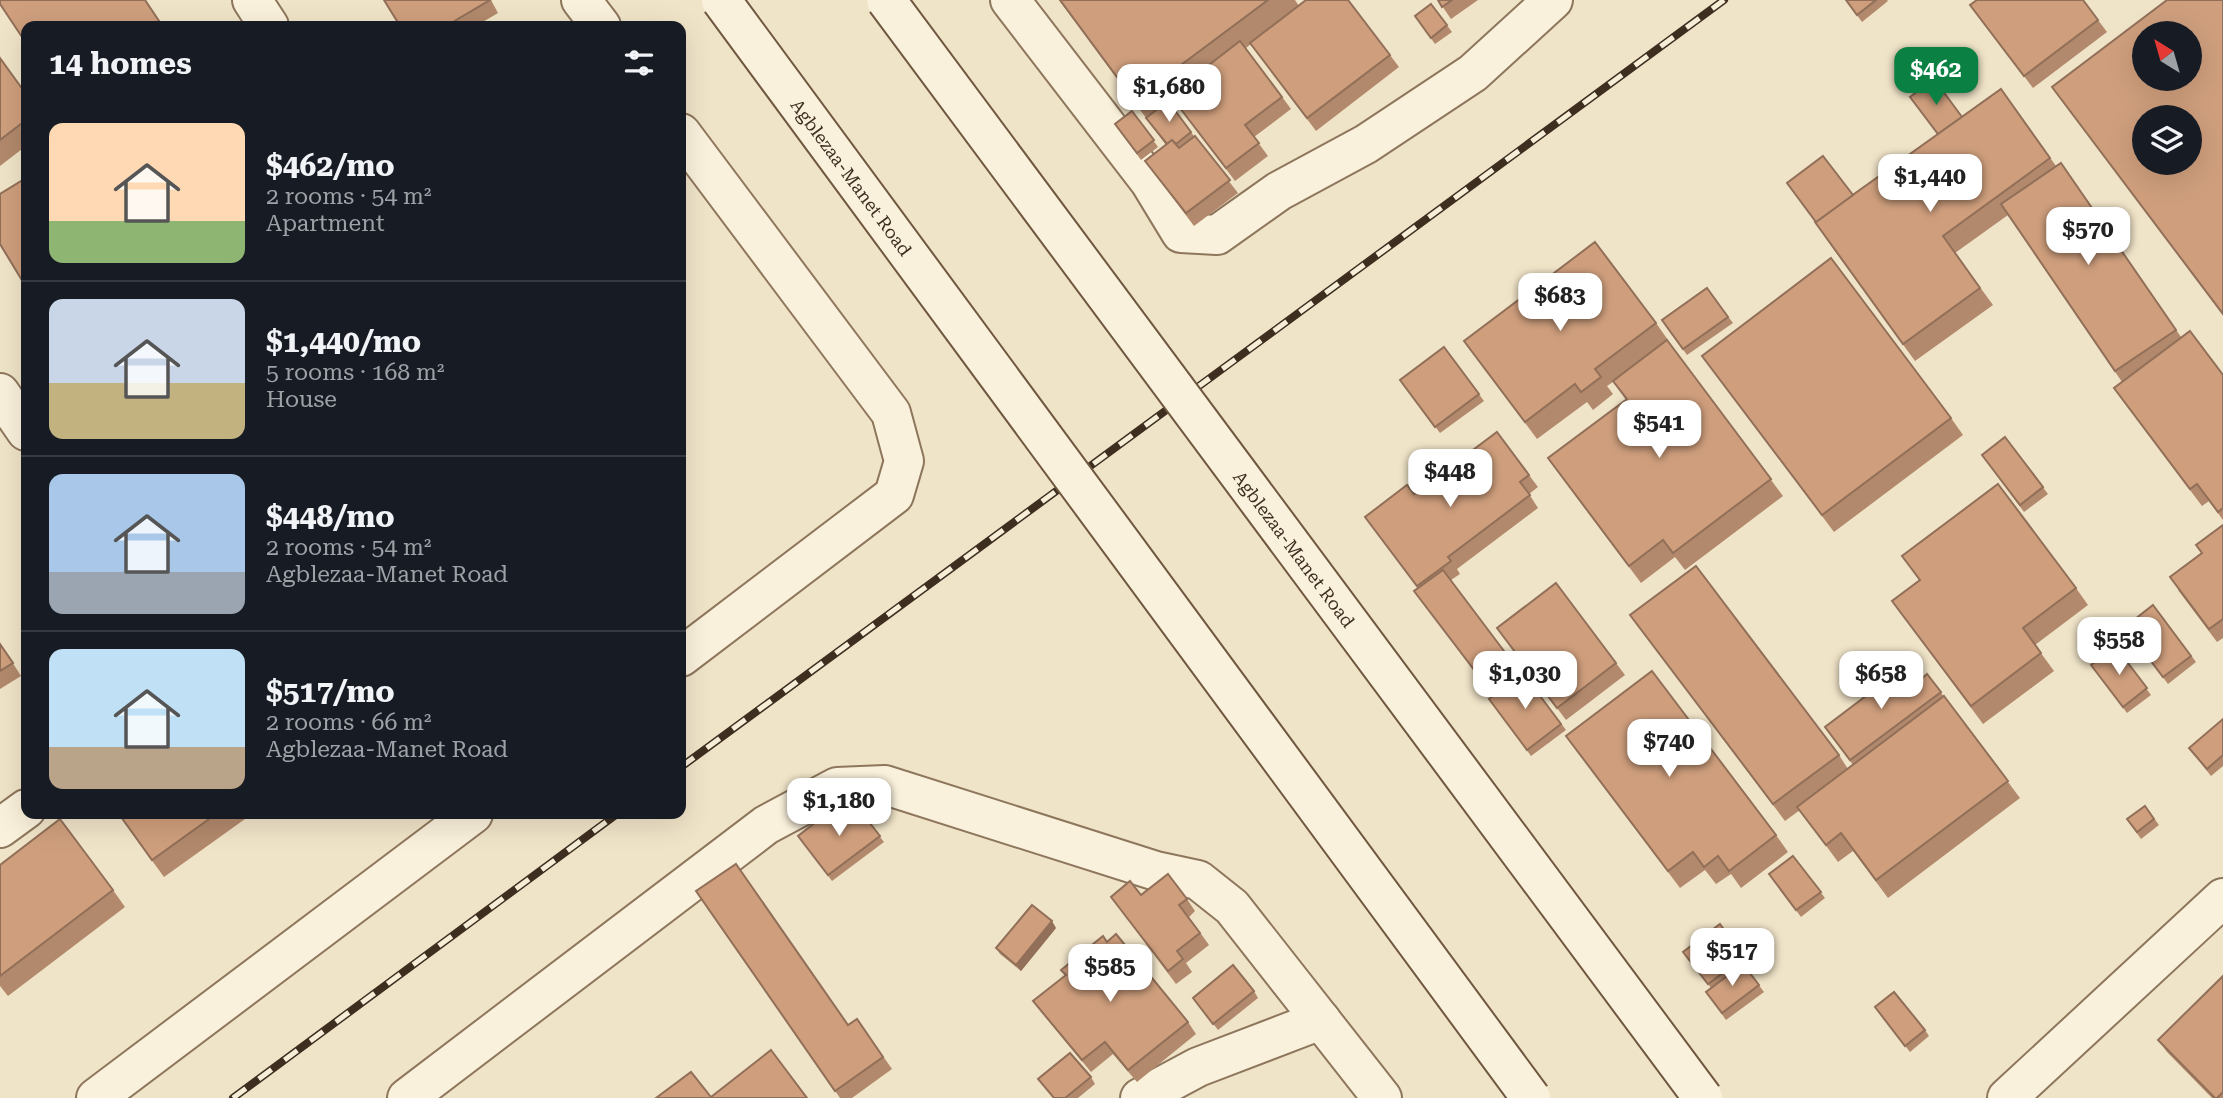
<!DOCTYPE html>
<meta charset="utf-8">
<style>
body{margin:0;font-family:"Roboto Serif",serif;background:#20242c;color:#f1f3f6;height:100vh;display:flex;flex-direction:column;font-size:26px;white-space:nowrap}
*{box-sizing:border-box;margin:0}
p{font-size:23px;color:#9ea1a6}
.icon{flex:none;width:38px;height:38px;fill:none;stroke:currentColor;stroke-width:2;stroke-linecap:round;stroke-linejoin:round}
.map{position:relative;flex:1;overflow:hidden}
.sheet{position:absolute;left:21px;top:21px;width:665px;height:798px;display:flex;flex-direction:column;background:#171b24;border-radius:14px;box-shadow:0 7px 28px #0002}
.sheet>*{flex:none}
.needle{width:46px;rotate:323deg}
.buttons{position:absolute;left:2132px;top:21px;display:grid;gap:14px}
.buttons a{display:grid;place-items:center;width:70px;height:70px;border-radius:50%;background:#171b24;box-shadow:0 7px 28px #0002;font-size:35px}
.price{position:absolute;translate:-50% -60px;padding:0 16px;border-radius:14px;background:#fff;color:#222;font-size:23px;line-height:46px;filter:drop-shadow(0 2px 4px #0008)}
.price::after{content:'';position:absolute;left:50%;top:42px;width:21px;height:16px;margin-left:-10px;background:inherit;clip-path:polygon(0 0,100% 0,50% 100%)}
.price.selected{background:#0b8043;color:#fff}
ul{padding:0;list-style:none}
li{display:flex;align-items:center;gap:21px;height:175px;padding:0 28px}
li+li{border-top:2px solid #363941}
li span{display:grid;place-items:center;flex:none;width:196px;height:140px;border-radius:14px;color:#555}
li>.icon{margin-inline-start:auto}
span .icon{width:84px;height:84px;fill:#fffc;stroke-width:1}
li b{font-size:30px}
h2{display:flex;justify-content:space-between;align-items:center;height:84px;padding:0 28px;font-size:30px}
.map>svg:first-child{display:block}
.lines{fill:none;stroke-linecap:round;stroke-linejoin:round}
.street-casing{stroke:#8d765c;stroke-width:42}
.street{stroke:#faf1dc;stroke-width:38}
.rail-casing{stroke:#3d2e20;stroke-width:8}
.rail{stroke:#f7eed8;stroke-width:5;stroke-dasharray:16;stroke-linecap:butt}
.secondary-bridge-casing{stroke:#6f573f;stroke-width:42;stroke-linecap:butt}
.secondary-bridge{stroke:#faf1dc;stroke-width:38}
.wall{fill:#b2896c}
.shaded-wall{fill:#916f58}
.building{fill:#cf9f7d;stroke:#916f58;stroke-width:2;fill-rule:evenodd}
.labels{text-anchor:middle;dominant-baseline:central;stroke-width:7;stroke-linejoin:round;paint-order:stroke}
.street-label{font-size:18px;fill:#3d2e20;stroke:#f7eed8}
</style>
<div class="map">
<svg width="2223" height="1098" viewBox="0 0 2223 1098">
<rect width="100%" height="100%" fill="#f0e4c8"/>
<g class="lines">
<defs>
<g id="street">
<polyline points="252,0 269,26"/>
<polyline points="581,0 601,26"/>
<polyline points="1010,0 1150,182 1181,233 1217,235 1279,191 1366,144 1473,73 1553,0"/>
<polyline points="681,133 891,413 904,461 894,495 681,657"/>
<polyline points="0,393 26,431"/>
<polyline points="0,828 26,809"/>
<polyline points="96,1098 473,814"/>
<polyline points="407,1098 766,825 837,787 885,785 1156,871 1198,880 1232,907 1382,1098"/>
<polyline points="1140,1098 1198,1067 1321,1020"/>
<polyline points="2007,1098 2223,898"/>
</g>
</defs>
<use href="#street" class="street-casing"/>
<use href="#street" class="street"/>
<defs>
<g id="rail">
<polyline points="681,767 1724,0"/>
<polyline points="233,1098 617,814"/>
</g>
</defs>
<use href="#rail" class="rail-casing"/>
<use href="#rail" class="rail"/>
<defs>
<g id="secondary-bridge">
<path id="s1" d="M 721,0 L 1531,1098"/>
<path id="s2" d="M 886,0 L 1703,1098"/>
</g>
</defs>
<use href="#secondary-bridge" class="secondary-bridge-casing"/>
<use href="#secondary-bridge" class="secondary-bridge"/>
</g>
<g class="wall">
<polygon points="491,0 498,13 476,26 400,26"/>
<polygon points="1059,0 1295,0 1299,6 1390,55 1399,67 1316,131 1251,44 1246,48 1291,109 1254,137 1268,156 1235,181 1175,101 1170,105 1238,193 1194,226 1145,161 1166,145"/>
<polygon points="1438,0 1478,0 1451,19"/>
<polygon points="1846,0 1887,0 1888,1 1862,22"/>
<polygon points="2083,0 2107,32 2033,88 1970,5"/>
<polygon points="2223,0 2223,315 2052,87"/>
<polygon points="1431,4 1452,32 1435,44 1415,16"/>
<polygon points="0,58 26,94 26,146 0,166"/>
<polygon points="2001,89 2056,166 2061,163 2181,337 2223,375 2223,520 2209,501 2202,506 2126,405 2114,388 2122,382 2008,215 1955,253 1993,305 1915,361 1827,240 1816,222"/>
<polygon points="1132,111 1158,147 1141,160 1115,124"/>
<polygon points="1707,288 1733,323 1687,355 1662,320"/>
<polygon points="1656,323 1668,340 1668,341 1783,496 1685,570 1675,557 1641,583 1548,458 1626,400 1613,382 1607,386 1613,394 1593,410 1587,402 1537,439 1464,341"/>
<polygon points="1444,347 1484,401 1440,433 1400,380"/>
<polygon points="1702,356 1951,418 1963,435 1834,532"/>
<polygon points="2005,437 2048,494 2024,512 1982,455"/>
<polygon points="1529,475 1538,487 1529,494 1538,508 1457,569 1460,574 1451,580 1521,675 1523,673 1566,730 1531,756 1489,699 1493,696 1414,591 1418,588 1365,517 1414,494"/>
<polygon points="2223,525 2223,638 2217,642 2178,590 2202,553"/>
<polygon points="1902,556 2076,588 2088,605 2035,645 2054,671 1983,724 1892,601 1919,580"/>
<polygon points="2153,605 2196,662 2168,684 2125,627"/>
<polygon points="1630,615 1839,755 1848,769 1853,765 1825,727 1919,681 1927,674 2020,798 1888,898 1853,851 1838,862 1800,810 1785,821"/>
<polygon points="1497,628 1616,663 1625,675 1566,720"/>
<polygon points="0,643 21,676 0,689"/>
<polygon points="2115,646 2151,695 2127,713 2091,665"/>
<polygon points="2223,719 2223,766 2211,776 2189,748"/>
<polygon points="1566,736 1776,835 1788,852 1741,888 1731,874 1716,884 1705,870 1680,888"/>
<polygon points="855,804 884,842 832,881 798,836 840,815"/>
<polygon points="2145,806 2159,825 2141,839 2127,819"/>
<polygon points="118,814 252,814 164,877"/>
<polygon points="1793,856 1825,898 1801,917 1769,874"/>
<polygon points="0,865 113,890 125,907 8,996 0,986"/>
<polygon points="696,891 848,1025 857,1019 892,1069 852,1098 840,1098"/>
<polygon points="1141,895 1187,899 1195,911 1189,917 1209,945 1186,963 1192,972 1176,984 1111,897"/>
<polygon points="1720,924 1749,964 1745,967 1764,992 1726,1020 1706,992 1711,988 1683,952"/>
<polygon points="1056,928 1021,971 1000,954 996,948"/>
<polygon points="1107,942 1188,1022 1196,1034 1137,1082 1113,1054 1091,1072 1042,1013 1033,1001 1066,976 1061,970"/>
<polygon points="2223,976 2223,1098 2212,1098 2167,1052 2158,1040"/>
<polygon points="1254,991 1258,998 1218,1030 1198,1004"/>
<polygon points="1880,1014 1925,1030 1929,1036 1910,1052"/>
<polygon points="1091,1077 1095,1084 1078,1098 1053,1098"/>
</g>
<polygon class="shaded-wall" points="1052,921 1056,928 1021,971 1016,965"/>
<g class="building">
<polygon points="0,0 145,0 161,24 158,26 26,26 26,43 0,4"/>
<polygon points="384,0 490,0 446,26 400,26"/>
<polygon points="1060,0 1268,0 1134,100"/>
<polygon points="1306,0 1348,0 1390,55 1307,118 1250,43"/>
<polygon points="1438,0 1452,0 1442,7"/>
<polygon points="1846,0 1876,0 1857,15"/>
<polygon points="1977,0 2083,0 2098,20 2024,76 1970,5"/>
<path d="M 2167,0 L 2223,0 L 2223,314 L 2052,87 ZM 2144,33 L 2189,33 L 2189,79 L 2144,79 ZM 2144,117 L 2189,117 L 2189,163 L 2144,163 Z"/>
<polygon points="1431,4 1447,25 1431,38 1415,16"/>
<polygon points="1240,41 1282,97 1245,125 1259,143 1226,168 1170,95"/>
<polygon points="0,58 26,94 26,120 0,140"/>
<polygon points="1934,79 1962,117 1938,134 1910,97"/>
<polygon points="2001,89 2050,158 1943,236 1980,288 1903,344 1815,222"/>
<polygon points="1168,101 1191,132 1176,144 1172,140 1167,144 1146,118"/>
<polygon points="1132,111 1154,140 1137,153 1115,124"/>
<polygon points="1195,136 1230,180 1186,213 1145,161 1172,140 1179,148"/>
<polygon points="1823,156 1853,195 1816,222 1787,183"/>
<polygon points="2061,163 2176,330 2115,371 2001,204"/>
<polygon points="26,178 26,287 0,244 0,194"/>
<polygon points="1595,242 1656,323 1595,369 1601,377 1581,392 1575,384 1525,422 1464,341"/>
<polygon points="1831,258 1951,418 1822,515 1702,356"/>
<polygon points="1707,288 1728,317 1683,349 1662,320"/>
<polygon points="2190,331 2223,375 2223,508 2218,512 2197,484 2190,489 2114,388"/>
<polygon points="1667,340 1771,479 1673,553 1663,540 1629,566 1548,458 1627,399 1613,381"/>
<polygon points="1444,347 1479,394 1435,427 1400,380"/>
<polygon points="1497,432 1529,475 1520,482 1530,495 1448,557 1451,561 1417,586 1365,517 1407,485 1414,494"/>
<polygon points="2005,437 2043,487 2020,505 1982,455"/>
<polygon points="1998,484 2076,588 2023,628 2041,653 1971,706 1892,601 1920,580 1902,556"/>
<polygon points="2223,525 2223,619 2209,629 2170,577 2202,553 2196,545"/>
<polygon points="1696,566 1839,755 1773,804 1630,615"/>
<polygon points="1443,570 1513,663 1485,684 1414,591"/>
<polygon points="1556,583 1616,663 1557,708 1497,628"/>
<polygon points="2153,605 2191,656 2163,677 2125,627"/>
<polygon points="0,644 13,663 0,671"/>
<polygon points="2115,646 2147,688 2123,707 2091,665"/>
<polygon points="1907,665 1919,681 1927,674 1941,692 1850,760 1825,727"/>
<polygon points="1652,671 1776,835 1729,871 1718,856 1704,867 1693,852 1668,871 1566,736"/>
<polygon points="1523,673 1561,724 1527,750 1489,699"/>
<polygon points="1944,696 2008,781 1876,880 1841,833 1826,845 1797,807"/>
<polygon points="2223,719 2223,755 2207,769 2189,748"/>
<polygon points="855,804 880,836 828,875 798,836 834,808 840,815"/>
<polygon points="2145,806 2154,819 2137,832 2127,819"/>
<polygon points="119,814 216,814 152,860"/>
<polygon points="60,819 113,890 0,976 0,865"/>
<polygon points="1793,856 1821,892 1796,910 1769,874"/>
<polygon points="736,864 848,1025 857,1019 883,1057 835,1091 696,891"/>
<polygon points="1168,874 1187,899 1179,905 1200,933 1177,951 1183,959 1168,971 1111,897 1130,881 1141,895"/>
<polygon points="1032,905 1052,921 1016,965 996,948"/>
<polygon points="1720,924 1744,957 1708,984 1683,952"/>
<polygon points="1116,934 1188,1022 1128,1070 1105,1042 1082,1060 1033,1001 1066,975 1061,970 1103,936 1107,942"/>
<polygon points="1743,964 1759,985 1722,1013 1706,992"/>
<polygon points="1233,965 1254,991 1213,1024 1193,998"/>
<polygon points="2223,976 2223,1092 2217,1098 2215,1098 2158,1040"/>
<polygon points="1894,992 1925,1030 1905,1046 1875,1007"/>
<polygon points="771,1050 807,1098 656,1098 691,1072 711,1097"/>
<polygon points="1070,1053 1091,1077 1065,1098 1054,1098 1038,1079"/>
</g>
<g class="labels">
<g class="street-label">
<text stroke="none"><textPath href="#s1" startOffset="220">Agblezaa-Manet Road</textPath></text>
<text stroke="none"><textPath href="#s2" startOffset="684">Agblezaa-Manet Road</textPath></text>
</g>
</g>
</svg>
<div class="buttons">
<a><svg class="needle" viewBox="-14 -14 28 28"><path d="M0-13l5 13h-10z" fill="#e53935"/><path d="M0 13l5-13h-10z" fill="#9ea1a6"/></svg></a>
<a><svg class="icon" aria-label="layers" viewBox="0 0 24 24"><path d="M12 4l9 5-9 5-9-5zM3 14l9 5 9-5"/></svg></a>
</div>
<b class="price selected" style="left:1936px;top:107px">$462</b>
<b class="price" style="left:1169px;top:124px">$1,680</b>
<b class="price" style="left:1930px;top:214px">$1,440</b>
<b class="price" style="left:2088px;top:267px">$570</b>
<b class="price" style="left:1560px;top:333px">$683</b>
<b class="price" style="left:1659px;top:460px">$541</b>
<b class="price" style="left:1450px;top:509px">$448</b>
<b class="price" style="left:2119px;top:677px">$558</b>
<b class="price" style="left:1525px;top:711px">$1,030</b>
<b class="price" style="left:1881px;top:711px">$658</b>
<b class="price" style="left:1669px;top:779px">$740</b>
<b class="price" style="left:839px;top:838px">$1,180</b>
<b class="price" style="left:1732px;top:988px">$517</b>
<b class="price" style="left:1110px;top:1004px">$585</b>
<section class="sheet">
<h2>14 homes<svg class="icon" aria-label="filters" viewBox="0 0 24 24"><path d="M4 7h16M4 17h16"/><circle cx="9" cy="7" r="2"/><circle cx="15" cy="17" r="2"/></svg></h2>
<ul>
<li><span style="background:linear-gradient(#ffd9b3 70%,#8fb573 0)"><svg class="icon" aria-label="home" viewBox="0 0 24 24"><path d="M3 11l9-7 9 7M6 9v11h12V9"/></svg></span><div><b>$462/mo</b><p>2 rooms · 54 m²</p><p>Apartment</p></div></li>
<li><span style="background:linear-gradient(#c9d6e8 60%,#c2b280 0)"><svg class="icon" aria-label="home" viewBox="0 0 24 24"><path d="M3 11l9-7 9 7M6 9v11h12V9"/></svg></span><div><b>$1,440/mo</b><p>5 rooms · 168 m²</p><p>House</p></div></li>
<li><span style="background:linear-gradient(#a9c7e8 70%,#9aa5b1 0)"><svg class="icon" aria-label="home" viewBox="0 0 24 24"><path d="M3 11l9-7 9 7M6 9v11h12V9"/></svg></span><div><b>$448/mo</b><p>2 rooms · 54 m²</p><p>Agblezaa-Manet Road</p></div></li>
<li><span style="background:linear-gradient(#bfe0f5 70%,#b9a48a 0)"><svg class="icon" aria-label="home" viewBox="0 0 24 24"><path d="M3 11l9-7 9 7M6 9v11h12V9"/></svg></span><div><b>$517/mo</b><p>2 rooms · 66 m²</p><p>Agblezaa-Manet Road</p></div></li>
</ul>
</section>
</div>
